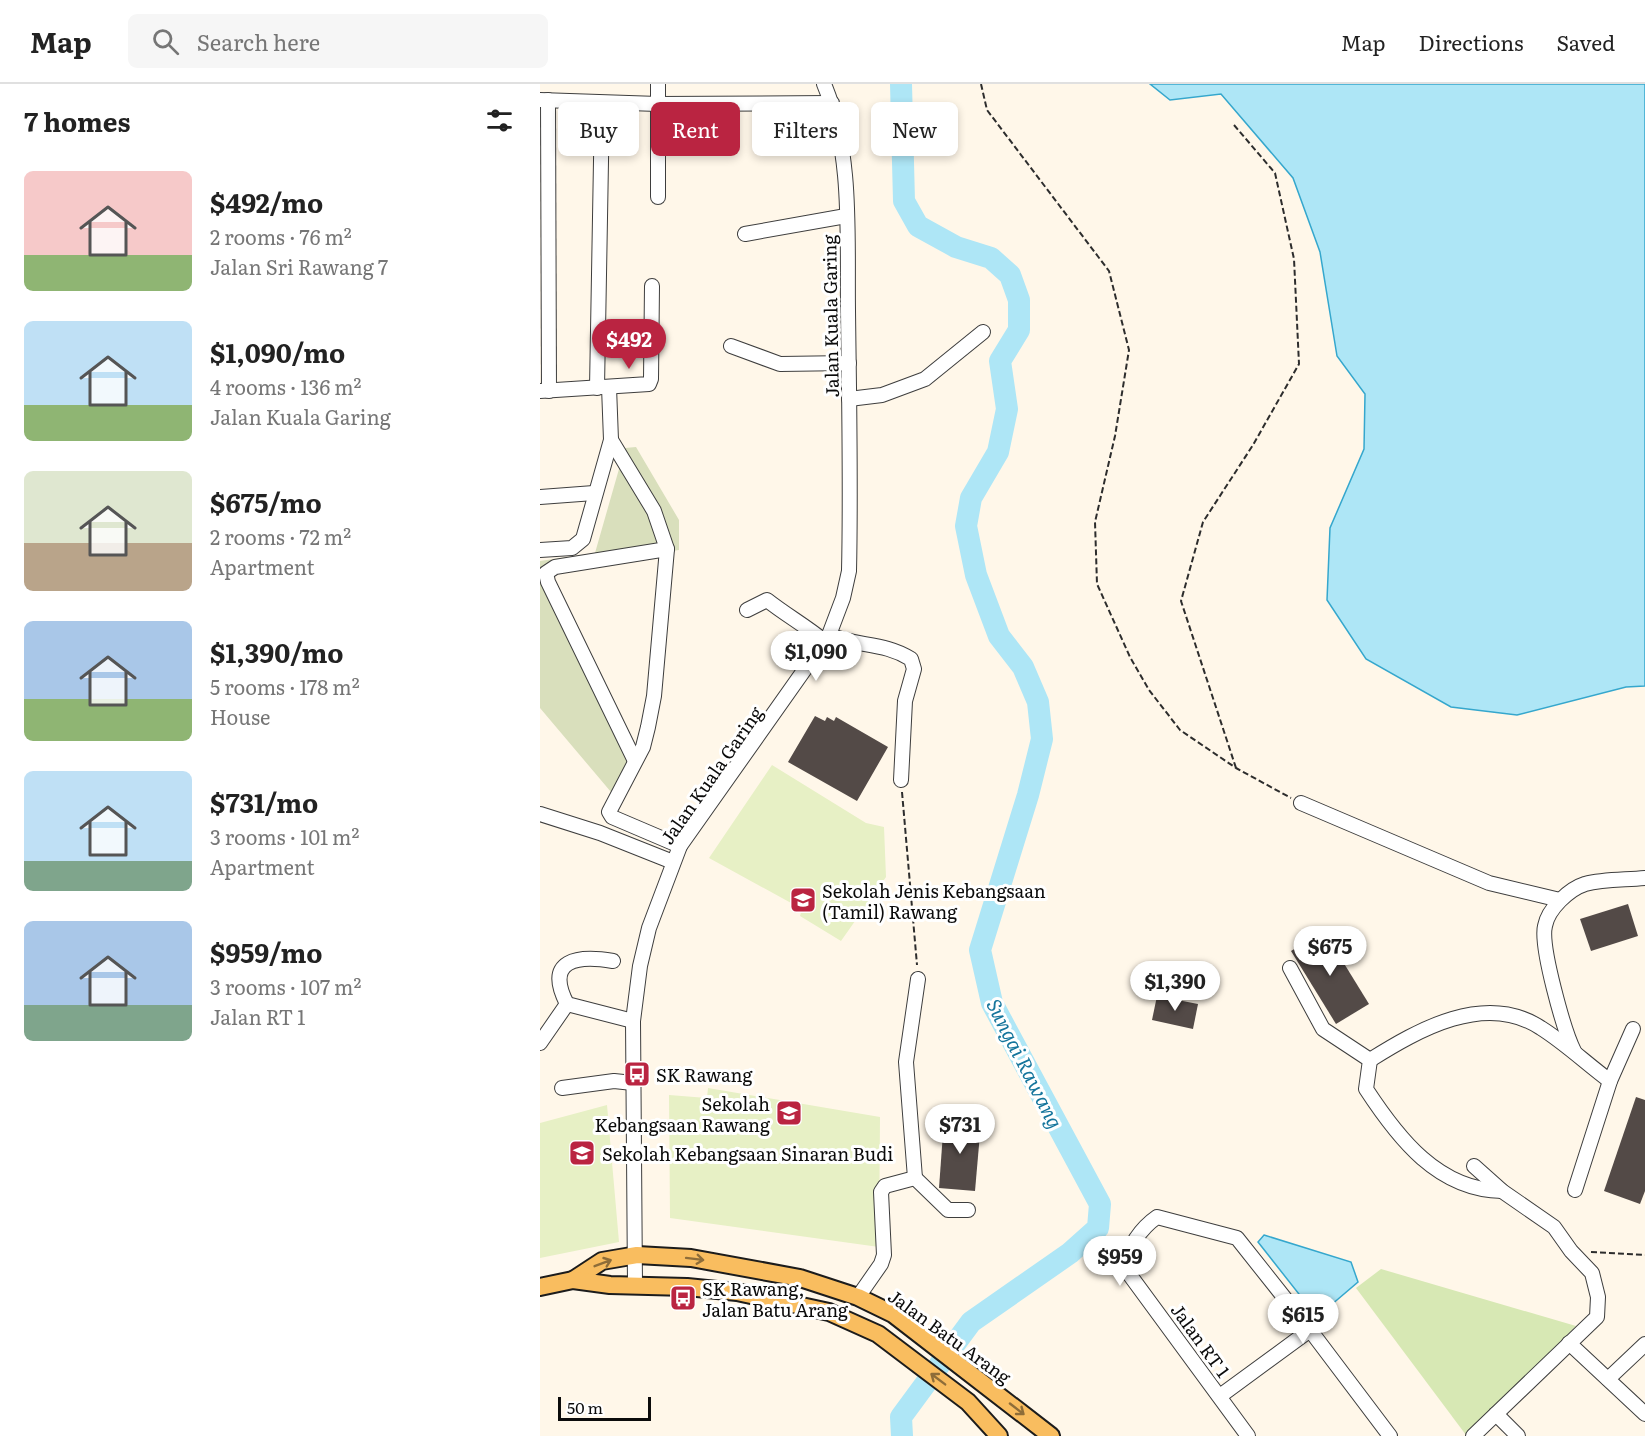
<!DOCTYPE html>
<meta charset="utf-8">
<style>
body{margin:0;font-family:Literata,serif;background:#f6f6f6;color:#222;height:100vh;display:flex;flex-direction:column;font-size:22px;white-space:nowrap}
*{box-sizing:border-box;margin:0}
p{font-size:20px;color:#767676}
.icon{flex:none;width:33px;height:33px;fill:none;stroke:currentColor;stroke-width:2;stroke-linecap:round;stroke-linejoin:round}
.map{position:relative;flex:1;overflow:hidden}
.drawer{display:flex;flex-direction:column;background:#fff;width:540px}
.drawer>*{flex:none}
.top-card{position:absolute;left:18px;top:18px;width:570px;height:54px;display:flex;gap:12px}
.scale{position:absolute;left:18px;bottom:15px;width:93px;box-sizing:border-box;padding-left:6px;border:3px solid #0b0b0b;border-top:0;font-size:16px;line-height:21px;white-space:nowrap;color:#0b0b0b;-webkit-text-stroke:4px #fff;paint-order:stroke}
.price{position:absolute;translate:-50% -51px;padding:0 14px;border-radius:21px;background:#fff;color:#222;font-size:20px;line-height:39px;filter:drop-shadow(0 2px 3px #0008)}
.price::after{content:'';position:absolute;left:50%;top:36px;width:18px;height:14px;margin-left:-9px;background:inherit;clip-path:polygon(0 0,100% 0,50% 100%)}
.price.on{background:#ba2441;color:#fff}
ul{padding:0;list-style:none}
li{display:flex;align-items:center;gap:18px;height:150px;padding:0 24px}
li span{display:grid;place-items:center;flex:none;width:168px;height:120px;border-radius:9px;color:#555}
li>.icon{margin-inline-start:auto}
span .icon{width:72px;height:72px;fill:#fffc;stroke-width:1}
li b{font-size:26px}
h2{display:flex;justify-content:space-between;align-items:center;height:72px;padding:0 24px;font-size:26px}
.tag{padding:0 21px;border-radius:9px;background:#fff;box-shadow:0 3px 9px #0003;font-size:21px;line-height:54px}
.tag.on{background:#ba2441;color:#fff}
header{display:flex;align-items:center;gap:36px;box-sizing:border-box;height:84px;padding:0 30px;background:#fff;border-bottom:2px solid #e0e0e0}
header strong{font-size:28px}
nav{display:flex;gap:33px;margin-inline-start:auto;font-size:21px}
.search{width:420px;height:54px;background:#f6f6f6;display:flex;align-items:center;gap:15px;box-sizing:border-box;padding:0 21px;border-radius:9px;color:#767676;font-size:22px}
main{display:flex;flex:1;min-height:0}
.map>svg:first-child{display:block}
.green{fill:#d7e8b4}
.cemetery{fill:#d9dfbc}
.pitch{fill:#e7f0c5}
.water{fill:#aee6f6;stroke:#35a7cd;stroke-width:1.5}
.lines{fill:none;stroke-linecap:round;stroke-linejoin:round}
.river{stroke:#aee6f6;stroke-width:22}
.building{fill:#534a47}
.minor-casing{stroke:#3e3e3e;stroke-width:16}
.major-casing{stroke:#1c1c1c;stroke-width:20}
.path{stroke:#2d2d2d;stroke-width:2;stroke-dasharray:6 3;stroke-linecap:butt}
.minor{stroke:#fff;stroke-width:14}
.major{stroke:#f9bd5f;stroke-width:16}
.oneway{stroke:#8e6d39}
.labels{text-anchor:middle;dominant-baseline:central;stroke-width:6;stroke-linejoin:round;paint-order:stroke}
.street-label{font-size:18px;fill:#0b0b0b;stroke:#fff}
.poi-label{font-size:18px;fill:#0b0b0b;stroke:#fff;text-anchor:start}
.water-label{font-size:20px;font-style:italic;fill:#15759c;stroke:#fff}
</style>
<header>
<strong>Map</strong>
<div class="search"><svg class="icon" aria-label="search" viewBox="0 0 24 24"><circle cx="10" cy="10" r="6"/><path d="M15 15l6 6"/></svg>Search here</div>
<nav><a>Map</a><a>Directions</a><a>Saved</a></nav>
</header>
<main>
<section class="drawer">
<h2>7 homes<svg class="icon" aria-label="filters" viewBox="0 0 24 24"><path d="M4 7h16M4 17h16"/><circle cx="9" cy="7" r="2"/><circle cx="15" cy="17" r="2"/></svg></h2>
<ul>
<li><span style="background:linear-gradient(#f6c9c9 70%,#8fb573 0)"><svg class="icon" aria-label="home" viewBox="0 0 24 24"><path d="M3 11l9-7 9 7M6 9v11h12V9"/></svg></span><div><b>$492/mo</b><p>2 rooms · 76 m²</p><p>Jalan Sri Rawang 7</p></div></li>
<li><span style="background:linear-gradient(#bfe0f5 70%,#8fb573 0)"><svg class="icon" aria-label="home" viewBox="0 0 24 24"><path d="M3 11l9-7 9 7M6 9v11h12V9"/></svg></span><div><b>$1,090/mo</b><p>4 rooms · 136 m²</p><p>Jalan Kuala Garing</p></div></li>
<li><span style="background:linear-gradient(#dfe7d0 60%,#b9a48a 0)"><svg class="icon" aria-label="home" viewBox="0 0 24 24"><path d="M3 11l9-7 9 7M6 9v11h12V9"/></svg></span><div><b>$675/mo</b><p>2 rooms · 72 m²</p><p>Apartment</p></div></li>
<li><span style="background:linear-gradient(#a9c7e8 65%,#8fb573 0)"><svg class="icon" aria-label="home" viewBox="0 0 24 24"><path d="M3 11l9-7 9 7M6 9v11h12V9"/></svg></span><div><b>$1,390/mo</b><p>5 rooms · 178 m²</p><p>House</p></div></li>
<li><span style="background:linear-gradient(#bfe0f5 75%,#7fa58c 0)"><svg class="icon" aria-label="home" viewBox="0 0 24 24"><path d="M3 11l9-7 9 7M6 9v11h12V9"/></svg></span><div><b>$731/mo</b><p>3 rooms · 101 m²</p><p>Apartment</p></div></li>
<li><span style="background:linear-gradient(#a9c7e8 70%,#7fa58c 0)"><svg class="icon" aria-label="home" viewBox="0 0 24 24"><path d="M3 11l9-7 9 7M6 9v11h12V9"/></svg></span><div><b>$959/mo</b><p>3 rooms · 107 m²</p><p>Jalan RT 1</p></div></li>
</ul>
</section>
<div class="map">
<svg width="1105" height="1352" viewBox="0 0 1105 1352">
<rect width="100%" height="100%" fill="#fff7e9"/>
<polygon class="green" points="841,1185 1036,1242 926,1351 816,1204"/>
<polygon class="cemetery" points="96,363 139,436 139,466 0,487 92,673 71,708 0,624 0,477 55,469 85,364"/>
<g class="pitch">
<polygon points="232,681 326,739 344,743 346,793 301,857 260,832 262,825 169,774"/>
<polygon points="168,1004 340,1033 339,1163 130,1134 129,1011 167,1014"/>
<polygon points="67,1021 79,1158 0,1174 0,1039"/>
</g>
<g class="water">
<polygon points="610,0 1105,0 1105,602 1086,603 977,631 911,623 826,575 787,516 790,444 824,365 825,310 797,272 780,168 753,94 681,10 630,16"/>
<polygon points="724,1151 811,1178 818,1198 777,1233 718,1158"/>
</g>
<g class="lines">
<polyline class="river" points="361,0 364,117 378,142 416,163 451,174 470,191 479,216 479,246 460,277 467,325 458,368 431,414 426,442 436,491 459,552 483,583 498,618 502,655 488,711 440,866 452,919 560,1120 558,1144 530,1169 431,1238 361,1333 362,1352"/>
</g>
<g class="building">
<polygon points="275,632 285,637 287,633 294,637 296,633 348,663 317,717 248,678"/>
<polygon points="1088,820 1098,852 1051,867 1040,835"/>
<polygon points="784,847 829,920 796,940 751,867"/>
<polygon points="617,912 658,920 653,945 612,936"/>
<polygon points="1096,1013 1105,1016 1105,1107 1100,1120 1064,1107"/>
<polygon points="404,1035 441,1038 435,1107 399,1104"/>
</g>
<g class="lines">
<defs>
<g id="minor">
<polyline points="0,16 118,20 292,19"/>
<polyline points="8,16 9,307"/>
<polyline points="118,113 118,0"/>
<polyline points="205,150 306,132"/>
<polyline points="191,262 240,280 309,279"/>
<polyline points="57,304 62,20"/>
<polyline points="0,307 109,300 111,295 112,202"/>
<polyline points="309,315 342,311 385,295 443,248"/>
<polyline points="71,356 114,427 127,465 114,612 108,643 103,663 69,728 72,733 140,762"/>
<polyline points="0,413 54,409"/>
<polyline points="0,466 32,464 43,455 71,356 69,303"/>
<path d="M 207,526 L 227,516 C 246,531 266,542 284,557"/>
<path d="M 289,551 C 318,563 344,558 371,575 L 374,585 L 365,617 L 361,696"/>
<polyline points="95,677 8,498 6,489 15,483 127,465"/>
<polyline points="761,719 949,799 1020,816"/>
<polyline points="0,730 60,749 133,778"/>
<path d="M 73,877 C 38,871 4,875 27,920 L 93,937"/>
<path d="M 750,884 L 783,945 L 830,976 L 826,1005 C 858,1054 898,1106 962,1107"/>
<polyline points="0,959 27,920"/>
<path d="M 1034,967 C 1024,947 1000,862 1005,842 C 1008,825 1029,805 1045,800 C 1064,795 1086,796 1105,794"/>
<path d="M 830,976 C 878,946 945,907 1001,944 C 1025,959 1047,980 1070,997"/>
<polyline points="22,1004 74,997 93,999"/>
<polyline points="375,1094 408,1126 428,1126"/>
<polyline points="1035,1106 1070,997 1093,945"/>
<path d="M 95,1201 L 93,937 L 100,882 L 109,844 L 140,762 L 289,551 L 303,514 L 309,487 C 311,400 309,313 308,226 C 307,152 313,69 284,0"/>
<polyline points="318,1213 341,1180 344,1171 341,1108 345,1102 375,1094 366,978 378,895"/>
<polyline points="1029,1259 1105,1330"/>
<polyline points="1068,1295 1105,1260"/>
<polyline points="680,1312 770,1246"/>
<polyline points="956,1330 978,1352"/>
<path d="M 708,1352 L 584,1183 C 588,1163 601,1144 617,1133 L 697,1154 L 770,1246 L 850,1352"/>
<polyline points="933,1352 1057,1233 1058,1213 1052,1189 1031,1167 1014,1143 962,1107 934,1082"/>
</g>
<g id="major">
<polyline points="33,1196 62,1177 97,1171 151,1174 260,1194 318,1213 353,1230 511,1352"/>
<polyline points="0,1203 33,1196 70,1201 147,1203 197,1208 289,1228 338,1250 428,1318 459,1352"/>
</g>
</defs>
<use href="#minor" class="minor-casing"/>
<use href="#major" class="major-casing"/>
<g class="path">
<polyline points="441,0 447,26 569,187 589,266 575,352 555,438 557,500 590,573 609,606 640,646 696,684 751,714"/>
<polyline points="694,41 735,89 754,175 759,280 713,361 663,438 641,517 696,684"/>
<polyline points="362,708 377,881"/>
<polyline points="1051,1168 1105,1171"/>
</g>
<use href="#minor" class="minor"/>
<use href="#major" class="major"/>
</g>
<defs><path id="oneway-shaft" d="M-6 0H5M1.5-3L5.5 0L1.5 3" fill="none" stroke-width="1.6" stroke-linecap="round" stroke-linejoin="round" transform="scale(1.5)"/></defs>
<g class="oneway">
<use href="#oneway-shaft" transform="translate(155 1175) rotate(7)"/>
<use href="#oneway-shaft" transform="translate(63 1179) rotate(-21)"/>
<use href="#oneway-shaft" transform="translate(398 1295) rotate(-143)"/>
<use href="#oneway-shaft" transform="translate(477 1325) rotate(38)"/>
</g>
<defs>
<symbol id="school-square" viewBox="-11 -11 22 22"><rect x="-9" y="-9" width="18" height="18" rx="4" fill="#ba2441" stroke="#fff"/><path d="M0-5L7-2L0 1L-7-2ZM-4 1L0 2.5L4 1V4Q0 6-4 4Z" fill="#fff"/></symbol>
<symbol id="bus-square" viewBox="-11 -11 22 22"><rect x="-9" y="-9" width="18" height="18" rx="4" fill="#ba2441" stroke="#fff"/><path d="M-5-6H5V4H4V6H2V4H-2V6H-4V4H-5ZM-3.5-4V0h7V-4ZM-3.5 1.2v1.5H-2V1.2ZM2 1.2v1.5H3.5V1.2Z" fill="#fff"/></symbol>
</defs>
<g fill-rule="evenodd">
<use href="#school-square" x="248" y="801" width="30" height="30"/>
<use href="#bus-square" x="82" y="975" width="30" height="30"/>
<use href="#school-square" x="234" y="1014" width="30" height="30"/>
<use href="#school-square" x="27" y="1054" width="30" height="30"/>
<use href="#bus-square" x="128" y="1199" width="30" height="30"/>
</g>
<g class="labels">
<g class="street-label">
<text transform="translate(290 232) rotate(-91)">Jalan Kuala Garing</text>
<text transform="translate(171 691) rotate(-55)">Jalan Kuala Garing</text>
<text transform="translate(410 1252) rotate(36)">Jalan Batu Arang</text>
<text transform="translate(661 1256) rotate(54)">Jalan RT 1</text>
</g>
<g class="poi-label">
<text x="282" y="806">Sekolah Jenis Kebangsaan<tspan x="282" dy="21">(Tamil) Rawang</tspan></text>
<text x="116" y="990">SK Rawang</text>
<text x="230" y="1019" text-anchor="end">Sekolah<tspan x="230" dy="21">Kebangsaan Rawang</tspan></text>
<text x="62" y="1069">Sekolah Kebangsaan Sinaran Budi</text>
<text x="162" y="1204">SK Rawang,<tspan x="162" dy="21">Jalan Batu Arang</tspan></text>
</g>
<g class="water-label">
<text transform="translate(486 979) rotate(63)">Sungai Rawang</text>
</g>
</g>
</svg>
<div class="scale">50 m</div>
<b class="price on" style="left:89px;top:286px">$492</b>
<b class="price" style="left:276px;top:598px">$1,090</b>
<b class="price" style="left:790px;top:893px">$675</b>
<b class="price" style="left:635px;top:928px">$1,390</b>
<b class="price" style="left:420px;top:1071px">$731</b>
<b class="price" style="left:580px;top:1203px">$959</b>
<b class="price" style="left:763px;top:1261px">$615</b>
<div class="top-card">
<a class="tag">Buy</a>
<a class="tag on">Rent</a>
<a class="tag">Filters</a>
<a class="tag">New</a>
</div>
</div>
</main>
